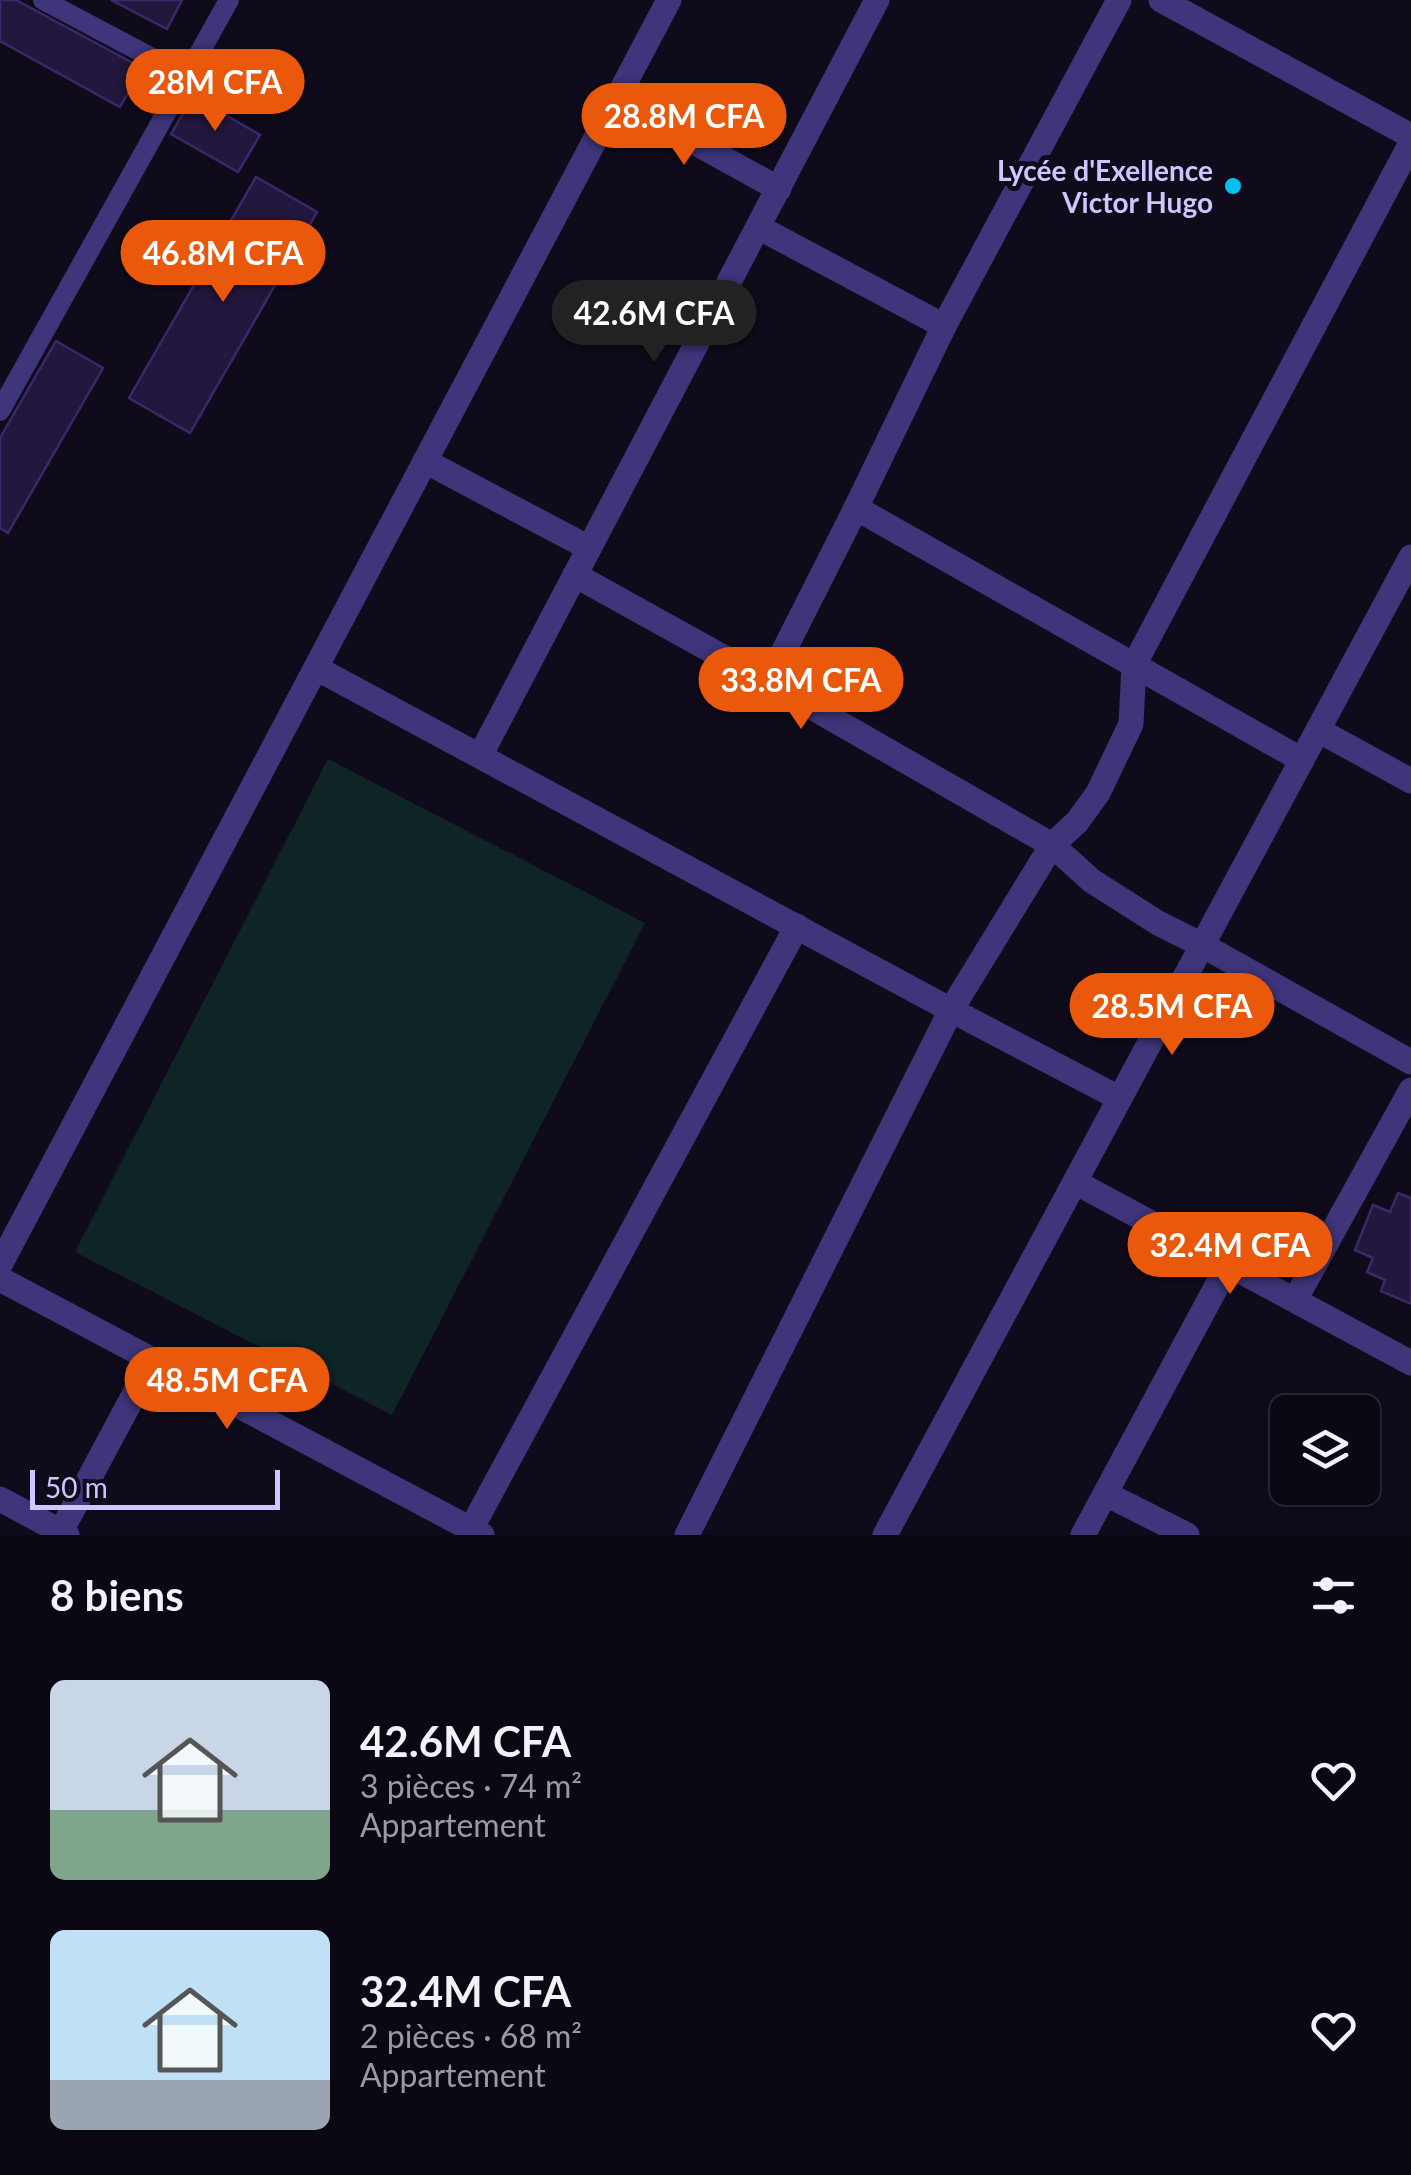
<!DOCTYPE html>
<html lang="fr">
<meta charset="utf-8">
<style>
body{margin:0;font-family:Lato,sans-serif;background:#191622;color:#f1f3f6;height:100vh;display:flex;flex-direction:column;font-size:38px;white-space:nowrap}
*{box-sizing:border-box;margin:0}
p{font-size:32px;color:#9a9aa0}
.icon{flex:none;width:55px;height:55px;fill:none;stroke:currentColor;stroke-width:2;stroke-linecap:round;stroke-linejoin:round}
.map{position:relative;height:1535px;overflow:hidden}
.drawer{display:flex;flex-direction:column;background:#0b0814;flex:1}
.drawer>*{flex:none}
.tools{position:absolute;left:1270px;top:1395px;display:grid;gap:20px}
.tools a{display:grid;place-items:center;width:110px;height:110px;border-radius:15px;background:#0b0814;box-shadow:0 2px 8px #0004,0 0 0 2px #2b2934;font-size:50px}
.scale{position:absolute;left:30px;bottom:25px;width:250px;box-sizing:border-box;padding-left:10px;border:5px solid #d1c5ff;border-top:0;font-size:28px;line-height:35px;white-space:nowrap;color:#d1c5ff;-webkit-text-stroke:8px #0f0b1b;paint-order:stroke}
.price{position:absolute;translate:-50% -85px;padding:0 22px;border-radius:35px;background:#ea580c;color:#fff;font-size:32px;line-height:65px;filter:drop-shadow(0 2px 5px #0008)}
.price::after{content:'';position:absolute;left:50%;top:60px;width:30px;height:22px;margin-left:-15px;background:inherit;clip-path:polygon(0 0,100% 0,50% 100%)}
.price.on{background:#222;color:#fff}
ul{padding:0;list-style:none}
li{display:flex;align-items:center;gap:30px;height:250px;padding:0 50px}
li span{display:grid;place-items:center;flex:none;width:280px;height:200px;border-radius:15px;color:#555}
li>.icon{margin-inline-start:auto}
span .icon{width:120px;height:120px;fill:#fffc;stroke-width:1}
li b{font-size:42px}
h2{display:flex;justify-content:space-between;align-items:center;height:120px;padding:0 50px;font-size:42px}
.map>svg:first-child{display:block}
.green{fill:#0e2425}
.building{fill:#22173c;stroke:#3b2869;stroke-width:2.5}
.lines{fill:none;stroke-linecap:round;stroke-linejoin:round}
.lane{stroke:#3e357b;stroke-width:20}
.street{stroke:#3e357b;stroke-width:25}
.poi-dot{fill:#00c0f0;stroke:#0f0b1b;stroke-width:4}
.labels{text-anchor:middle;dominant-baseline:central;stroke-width:10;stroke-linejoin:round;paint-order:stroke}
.poi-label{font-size:28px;font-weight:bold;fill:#d1c5ff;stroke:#0f0b1b;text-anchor:end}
</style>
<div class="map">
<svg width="1411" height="1535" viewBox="0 0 1411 1535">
<rect width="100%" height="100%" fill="#0f0b1b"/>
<polygon class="green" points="328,759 645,923 392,1415 75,1252"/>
<g class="building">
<polygon points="0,0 16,0 142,68 120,107 0,41"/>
<polygon points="111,0 182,0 167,29"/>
<polygon points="193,96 260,135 238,172 171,134"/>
<polygon points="256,177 317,212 190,433 129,398"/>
<polygon points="56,341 103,368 8,533 0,528 0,438"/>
<polygon points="1398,1193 1411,1198 1411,1304 1381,1291 1385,1280 1367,1272 1373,1258 1355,1250 1373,1205 1390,1212"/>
</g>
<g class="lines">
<g class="lane">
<polyline points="43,0 188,77"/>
<polyline points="0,411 229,0"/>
</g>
<g class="street">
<polyline points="1161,0 1411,136"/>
<polyline points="616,99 779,189"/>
<polyline points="758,227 944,326"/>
<polyline points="425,461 589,548"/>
<polyline points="856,508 1302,760"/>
<polyline points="575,575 768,682 1052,845 1092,881 1158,923 1202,945 1411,1062"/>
<polyline points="316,668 951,1010 1119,1098"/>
<polyline points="768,682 856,508 944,326 1119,0"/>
<polyline points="1318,730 1411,781"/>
<polyline points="480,756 877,0"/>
<polyline points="1075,1182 1411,1363"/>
<polyline points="0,1265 669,0"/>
<polyline points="0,1279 482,1535"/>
<polyline points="1295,1300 1411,1090"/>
<polyline points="1106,1494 1187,1535"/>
<polyline points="0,1499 67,1535"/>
<polyline points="471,1529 797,926"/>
<polyline points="59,1535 152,1361"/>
<polyline points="687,1535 951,1010 1052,845 1077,822 1098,793 1131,724 1134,665 1411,143"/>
<polyline points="885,1535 1411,557"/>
<polyline points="1083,1535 1228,1265"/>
</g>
</g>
<circle class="poi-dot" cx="1233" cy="186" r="10"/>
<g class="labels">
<g class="poi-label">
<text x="1213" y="170">Lycée d'Exellence<tspan x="1213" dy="32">Victor Hugo</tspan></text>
</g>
</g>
</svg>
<div class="tools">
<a><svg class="icon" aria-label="layers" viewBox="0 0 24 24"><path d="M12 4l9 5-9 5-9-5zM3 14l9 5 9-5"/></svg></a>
</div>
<div class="scale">50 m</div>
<b class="price" style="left:215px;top:134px">28M CFA</b>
<b class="price" style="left:684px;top:168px">28.8M CFA</b>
<b class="price" style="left:223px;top:305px">46.8M CFA</b>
<b class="price on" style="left:654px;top:365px">42.6M CFA</b>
<b class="price" style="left:801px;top:732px">33.8M CFA</b>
<b class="price" style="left:1172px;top:1058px">28.5M CFA</b>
<b class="price" style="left:1230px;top:1297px">32.4M CFA</b>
<b class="price" style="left:227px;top:1432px">48.5M CFA</b>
</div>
<section class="drawer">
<h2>8 biens<svg class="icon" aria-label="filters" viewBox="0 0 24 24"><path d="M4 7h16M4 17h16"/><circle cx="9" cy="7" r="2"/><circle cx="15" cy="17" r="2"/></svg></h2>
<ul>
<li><span style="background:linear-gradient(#c9d6e8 65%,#7fa58c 0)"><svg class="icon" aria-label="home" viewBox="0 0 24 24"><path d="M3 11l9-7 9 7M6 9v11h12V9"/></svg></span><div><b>42.6M CFA</b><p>3 pièces · 74 m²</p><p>Appartement</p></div><svg class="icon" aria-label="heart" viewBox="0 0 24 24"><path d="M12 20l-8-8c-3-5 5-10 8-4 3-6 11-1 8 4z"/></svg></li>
<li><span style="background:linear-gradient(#bfe0f5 75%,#9aa5b1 0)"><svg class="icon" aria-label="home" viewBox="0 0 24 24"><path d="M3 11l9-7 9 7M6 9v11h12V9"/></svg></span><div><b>32.4M CFA</b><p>2 pièces · 68 m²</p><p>Appartement</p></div><svg class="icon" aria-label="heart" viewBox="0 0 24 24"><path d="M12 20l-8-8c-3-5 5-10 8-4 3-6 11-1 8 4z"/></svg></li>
</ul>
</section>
